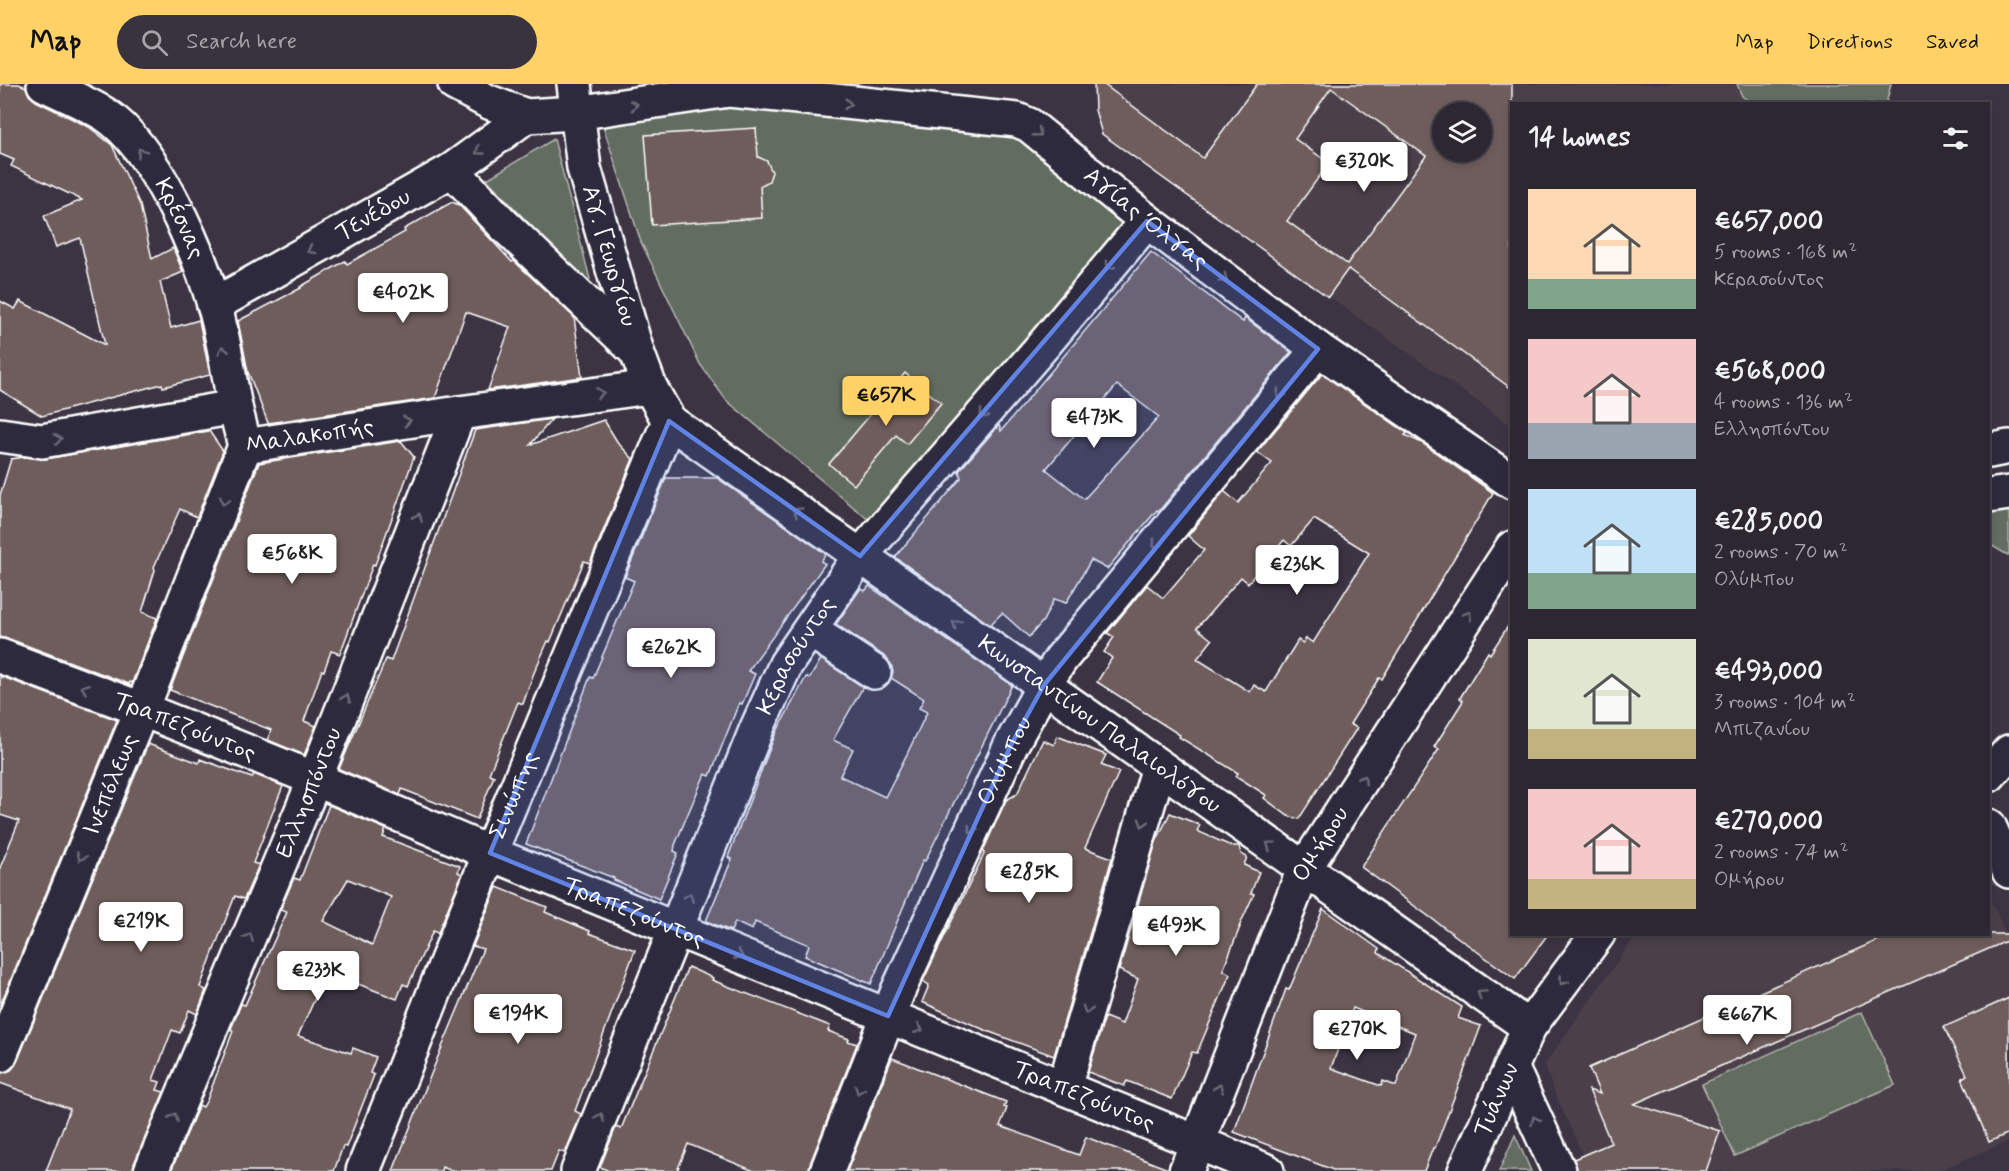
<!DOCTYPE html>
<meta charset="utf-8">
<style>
body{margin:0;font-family:Mynerve,sans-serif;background:#39333e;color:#f1f3f6;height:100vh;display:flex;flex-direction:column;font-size:22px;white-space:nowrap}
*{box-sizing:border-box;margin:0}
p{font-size:20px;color:#a7a5ac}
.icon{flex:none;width:33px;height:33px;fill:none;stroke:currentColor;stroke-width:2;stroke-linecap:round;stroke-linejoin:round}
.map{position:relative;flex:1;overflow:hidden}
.panel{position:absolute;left:1510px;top:18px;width:480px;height:834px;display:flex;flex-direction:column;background:#2d2732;border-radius:0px;box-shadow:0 3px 9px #0003,0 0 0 2px #48444d}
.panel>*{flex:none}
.buttons{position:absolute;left:1432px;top:18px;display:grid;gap:12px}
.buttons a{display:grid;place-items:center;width:60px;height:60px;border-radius:50%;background:#2d2732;box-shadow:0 3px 9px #0003,0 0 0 2px #48444d;font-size:30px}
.price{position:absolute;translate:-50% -51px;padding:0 14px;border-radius:6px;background:#fff;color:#222;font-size:20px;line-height:39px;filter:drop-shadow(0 2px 3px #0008)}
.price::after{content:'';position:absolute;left:50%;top:36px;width:18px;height:14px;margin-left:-9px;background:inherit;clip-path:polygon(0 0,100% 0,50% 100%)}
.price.on{background:#ffd166;color:#111}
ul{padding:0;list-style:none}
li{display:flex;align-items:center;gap:18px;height:150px;padding:0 18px}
li span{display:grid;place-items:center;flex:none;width:168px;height:120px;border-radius:0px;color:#555}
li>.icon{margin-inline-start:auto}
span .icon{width:72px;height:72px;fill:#fffc;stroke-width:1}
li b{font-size:26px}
h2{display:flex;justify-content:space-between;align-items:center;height:72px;padding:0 18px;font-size:26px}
header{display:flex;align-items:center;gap:36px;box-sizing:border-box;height:84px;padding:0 30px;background:#ffd166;color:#111}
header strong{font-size:28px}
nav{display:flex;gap:33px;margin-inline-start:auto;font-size:21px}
.search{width:420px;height:54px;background:#39333e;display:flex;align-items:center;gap:15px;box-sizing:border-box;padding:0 21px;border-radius:33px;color:#a7a5ac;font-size:22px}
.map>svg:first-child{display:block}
.built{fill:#4b404a;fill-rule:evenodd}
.green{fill:#646c60;stroke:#b2b6b0;stroke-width:1.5}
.building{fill:#6e5d5b;stroke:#fff;stroke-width:1.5;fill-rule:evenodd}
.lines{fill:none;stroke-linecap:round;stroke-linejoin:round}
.minor-casing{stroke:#fff;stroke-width:38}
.minor{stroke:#2f2a3d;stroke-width:33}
.oneway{stroke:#6d6a77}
.marked{fill:#6183e4;fill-opacity:0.2;stroke:#6183e4;stroke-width:4.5;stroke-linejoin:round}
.labels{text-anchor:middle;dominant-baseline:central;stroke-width:4.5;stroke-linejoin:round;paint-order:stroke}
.street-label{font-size:24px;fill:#fff;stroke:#2f2a3d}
</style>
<header>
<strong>Map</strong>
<div class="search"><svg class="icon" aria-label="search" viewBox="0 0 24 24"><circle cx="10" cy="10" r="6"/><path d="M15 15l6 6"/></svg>Search here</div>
<nav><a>Map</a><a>Directions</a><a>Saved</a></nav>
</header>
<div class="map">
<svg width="2009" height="1087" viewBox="0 0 2009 1087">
<rect width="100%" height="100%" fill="#3c3443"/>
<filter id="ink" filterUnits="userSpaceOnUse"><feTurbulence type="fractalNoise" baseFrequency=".0167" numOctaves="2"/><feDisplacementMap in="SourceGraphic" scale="12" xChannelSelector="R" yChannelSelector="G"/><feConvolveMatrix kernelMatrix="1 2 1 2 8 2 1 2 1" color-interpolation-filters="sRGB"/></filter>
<g filter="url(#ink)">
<g class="built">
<path d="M 1094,0 L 1737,0 L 1745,18 L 1512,20 L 1512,342 L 1328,212 L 1101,46 L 1097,31 ZM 1443,28 L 1482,28 L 1482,68 L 1443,68 Z"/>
<polygon points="1989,812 2009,857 2009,1057 1937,1087 1590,1087 1551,1000 1545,980 1636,851 1989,850"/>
</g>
<g class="green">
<polygon points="1737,0 1891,0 1886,20 1751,19 1742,12"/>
<polygon points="710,18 1006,40 1137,136 870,437 726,316 700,280 641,158 602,39"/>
<polygon points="554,55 590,195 584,198 487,95"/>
<polygon points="2009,425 2009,472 1989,460 1989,426"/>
<polygon points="1862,928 1895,1001 1735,1072 1702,1000"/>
<polygon points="1515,1051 1531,1087 1499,1087"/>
</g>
<g class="building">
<polygon points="0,0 19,0 26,3 29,11 36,17 89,43 112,61 140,121 152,175 173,164 183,188 160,198 171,244 199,236 210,291 163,303 162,300 42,332 0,306 0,217 15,225 20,217 105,261 80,154 56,163 44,132 82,116 11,82 14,76 0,70"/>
<path d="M 1094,0 L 1103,0 L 1203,74 L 1257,0 L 1512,0 L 1512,305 L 1348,185 L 1328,213 L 1102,50 L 1095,26 ZM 1331,4 L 1426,72 L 1347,180 L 1287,137 L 1329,79 L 1295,55 ZM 1443,28 L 1482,28 L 1482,68 L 1443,68 Z"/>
<polygon points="756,44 758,73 767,77 772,88 769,97 760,102 762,134 652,141 645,51"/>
<polygon points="452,118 459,121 512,178 514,177 574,233 582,293 488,306 510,243 466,228 435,314 268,339 248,288 238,237 301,204 300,203 345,177 347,180 405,148 404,145"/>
<path d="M 1151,168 L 1243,238 L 1245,234 L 1291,268 L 1159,427 L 1157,426 L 1107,485 L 1091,476 L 1066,519 L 1054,515 L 1043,537 L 1029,553 L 1002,529 L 990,541 L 895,473 L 961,394 L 959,387 L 999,341 L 1001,347 ZM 1117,301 L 1159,333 L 1084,415 L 1046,385 Z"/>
<polygon points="905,289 941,319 907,360 896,351 854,401 829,380"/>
<path d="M 1322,290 L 1407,349 L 1405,351 L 1422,359 L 1493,409 L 1382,595 L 1379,594 L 1350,640 L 1357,644 L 1299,735 L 1288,732 L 1264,714 L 1266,711 L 1236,692 L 1238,689 L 1179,653 L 1180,651 L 1097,598 L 1112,574 L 1104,568 L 1114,553 L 1107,549 L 1147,501 L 1163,514 L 1204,466 L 1188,452 L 1224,407 L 1238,419 L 1272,379 L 1257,368 ZM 1314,435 L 1369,469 L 1313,559 L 1306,554 L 1303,559 L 1298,556 L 1266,608 L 1254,601 L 1250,608 L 1197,575 L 1212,556 L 1197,544 L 1241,493 L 1248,499 L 1284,456 L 1291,462 Z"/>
<polygon points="552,335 530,361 604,336 618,359 633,375 590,479 584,477 550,558 548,557 533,591 523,620 518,618 489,690 494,692 477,735 402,705 400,711 339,685 386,575 391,577 475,346"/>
<polygon points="209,347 223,367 197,433 180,425 154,483 155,486 142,528 157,534 132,599 130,598 129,600 7,554 0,554 0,411 11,375 24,373 45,375"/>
<polygon points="401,357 414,373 375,481 373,480 340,570 331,567 324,587 322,586 304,637 316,642 304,671 268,656 271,646 170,606 259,379"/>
<polygon points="666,394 717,394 826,470 821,477 825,480 748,587 755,590 742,620 739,619 710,692 705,690 687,732 675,761 674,767 678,769 659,815 614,796 614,794 526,760 590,593 593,594 634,497 625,493"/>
<polygon points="869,502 1012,601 937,753 925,777 923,776 871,900 805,872 809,861 755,838 752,846 735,838 731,847 706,837 732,775 728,773 775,651 806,593 810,594 821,575 863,603 833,656 853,665 840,692 885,713 907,670 927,628 919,624 924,615 891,594 893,588 891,580 884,572 836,540 861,504 865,507"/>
<polygon points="1512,536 1512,850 1548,850 1515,895 1361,783 1439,665 1434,663 1463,617 1460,614 1488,568 1490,570"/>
<polygon points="0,592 117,636 0,922 0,784 19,737 0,731"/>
<polygon points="1057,652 1106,671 1101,681 1119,688 1085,764 1112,774 1054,972 987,947 922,918 929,901 923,897 984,770 983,767 1006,716 1017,710 1043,656 1054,661"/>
<polygon points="148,660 199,679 200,675 252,694 254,690 283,702 253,779 259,781 244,815 235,812 220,850 200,903 206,906 197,930 189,926 180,949 172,946 153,996 160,998 157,1006 164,1008 134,1080 133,1087 46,1087 70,1025 0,999 0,989 11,986 17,978"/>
<path d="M 329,721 L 386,745 L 383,753 L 460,782 L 458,788 L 462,790 L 438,849 L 433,847 L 408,902 L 403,900 L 397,915 L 327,888 L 298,952 L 351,969 L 353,964 L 376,973 L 370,989 L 374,991 L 346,1063 L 343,1062 L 334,1087 L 171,1087 L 199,1021 L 203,1023 L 207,1016 L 233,947 L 231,945 L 241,920 L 245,921 L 287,828 L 280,826 L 294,794 L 300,796 ZM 348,795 L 391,813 L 372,861 L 323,837 Z"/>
<polygon points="1170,729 1200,741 1197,747 1231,762 1239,762 1241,770 1247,773 1244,781 1259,788 1251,809 1254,810 1239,843 1240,843 1223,886 1230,890 1197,969 1192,968 1172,1015 1127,997 1124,1002 1088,988 1105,933 1122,940 1138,895 1119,886 1156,758"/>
<polygon points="497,803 547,823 545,828 590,847 589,849 635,866 575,1027 581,1030 565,1069 559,1067 551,1087 452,1087 442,1083 441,1087 393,1087 437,975 483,865 473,862"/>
<path d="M 1323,825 L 1379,865 L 1378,869 L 1462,923 L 1458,934 L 1481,942 L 1435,1064 L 1433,1064 L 1424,1087 L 1336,1087 L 1234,1048 L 1286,905 L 1289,906 ZM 1353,924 L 1415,949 L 1396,1002 L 1383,997 L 1381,1002 L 1331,984 Z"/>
<polygon points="1892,850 2009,850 2009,856 1634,1020 1720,1047 1706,1087 1577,1087 1574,1075 1611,1059 1589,1006 1600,1010 1589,984"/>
<polygon points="688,883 713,894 712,896 830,942 828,947 849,955 848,957 857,960 810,1080 809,1087 754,1087 688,1060 677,1087 609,1087 600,1083 616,1043 621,1045"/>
<polygon points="2009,914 2009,1049 1989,1058 1962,994 1967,991 1944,943"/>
<polygon points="892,974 1006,1018 1004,1023 1007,1024 1000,1042 1079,1071 1086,1053 1168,1085 1168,1087 847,1087"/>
</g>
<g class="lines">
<defs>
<g id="minor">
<path id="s1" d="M 44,0 C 64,10 87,19 106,31 C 154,63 198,165 214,220 C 224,253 228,289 235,323"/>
<path id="s2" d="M 455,0 L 489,18 L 526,32 L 576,29 L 729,6 L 1017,36 L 1029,41 L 1147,137 L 1318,265 L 1512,398"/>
<path id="s3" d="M 574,0 L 584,84 L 637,268 L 650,303 L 669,337 L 1529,943"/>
<polyline points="452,86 504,141 637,268"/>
<path id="s4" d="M 214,221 L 452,86 L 526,32"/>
<path id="s5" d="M 0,351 L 42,357 L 235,323 L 245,362 L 459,329 L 650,303"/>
<polyline points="1989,367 2009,363"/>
<polyline points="1989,412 2009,409"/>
<polyline points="810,546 874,588"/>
<path id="s6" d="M 0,572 L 141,625 L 315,695 L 504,775 L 1267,1087"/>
<polyline points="1989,691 2009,668"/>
<polyline points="1989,742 2009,787"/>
<path id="s7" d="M 0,971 L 150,605 L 245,362"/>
<polyline points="1512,985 1559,1087"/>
<polyline points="1064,1004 1159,683"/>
<path id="s8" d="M 151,1087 L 315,695 L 459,329"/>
<path id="s9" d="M 363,1087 L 490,769 L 669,337"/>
<path id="s10" d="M 578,1087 L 757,644 L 786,580 L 860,472 L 1046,258 L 1147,137"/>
<path id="s11" d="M 827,1087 L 898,907 L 1011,661 L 1044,601 L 1061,575 L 1318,265"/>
<path id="s12" d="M 1186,1087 L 1304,785 L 1512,464"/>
<path id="s13" d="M 1465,1087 L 1529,943 L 1598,850"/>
</g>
</defs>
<use href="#minor" class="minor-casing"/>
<use href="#minor" class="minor"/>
</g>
<defs><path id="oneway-chevron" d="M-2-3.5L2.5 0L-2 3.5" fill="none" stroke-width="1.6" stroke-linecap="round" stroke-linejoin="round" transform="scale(1.5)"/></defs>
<g class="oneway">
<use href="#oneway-chevron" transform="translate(848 20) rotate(6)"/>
<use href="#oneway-chevron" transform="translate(634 21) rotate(-9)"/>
<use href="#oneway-chevron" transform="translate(1038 49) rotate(39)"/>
<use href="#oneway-chevron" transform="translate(479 67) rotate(144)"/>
<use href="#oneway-chevron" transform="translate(141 68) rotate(-125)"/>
<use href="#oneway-chevron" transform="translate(311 166) rotate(151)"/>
<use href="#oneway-chevron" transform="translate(1109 182) rotate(130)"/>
<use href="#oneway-chevron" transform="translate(1224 195) rotate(37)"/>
<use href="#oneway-chevron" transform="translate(223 266) rotate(-101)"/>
<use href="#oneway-chevron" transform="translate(600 309) rotate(-7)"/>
<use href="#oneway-chevron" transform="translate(1280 310) rotate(130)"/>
<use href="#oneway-chevron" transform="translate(983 331) rotate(131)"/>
<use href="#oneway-chevron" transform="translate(407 337) rotate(-9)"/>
<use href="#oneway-chevron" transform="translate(58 355) rotate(-10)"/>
<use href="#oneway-chevron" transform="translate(224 417) rotate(111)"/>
<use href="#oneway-chevron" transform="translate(797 427) rotate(-145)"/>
<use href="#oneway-chevron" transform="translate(418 433) rotate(-68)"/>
<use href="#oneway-chevron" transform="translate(1156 460) rotate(130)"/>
<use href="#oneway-chevron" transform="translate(1468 531) rotate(-57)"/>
<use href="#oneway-chevron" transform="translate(956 540) rotate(-145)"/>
<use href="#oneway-chevron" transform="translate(85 604) rotate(-159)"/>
<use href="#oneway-chevron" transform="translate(346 614) rotate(-69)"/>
<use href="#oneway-chevron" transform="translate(1363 695) rotate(-57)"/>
<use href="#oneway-chevron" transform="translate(1143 739) rotate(107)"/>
<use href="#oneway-chevron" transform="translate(972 746) rotate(115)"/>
<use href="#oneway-chevron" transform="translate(1270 761) rotate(-145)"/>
<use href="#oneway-chevron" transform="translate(81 773) rotate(112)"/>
<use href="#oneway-chevron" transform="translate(689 813) rotate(-68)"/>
<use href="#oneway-chevron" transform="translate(249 853) rotate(-67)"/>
<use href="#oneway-chevron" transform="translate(739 871) rotate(22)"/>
<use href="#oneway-chevron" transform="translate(1563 897) rotate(127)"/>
<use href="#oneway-chevron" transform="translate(1481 910) rotate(-145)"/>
<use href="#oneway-chevron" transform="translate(1087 926) rotate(107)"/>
<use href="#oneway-chevron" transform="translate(919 945) rotate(22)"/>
<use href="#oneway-chevron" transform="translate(1219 1004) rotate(-69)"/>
<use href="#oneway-chevron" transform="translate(859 1006) rotate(111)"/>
<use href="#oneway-chevron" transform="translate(174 1033) rotate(-67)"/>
<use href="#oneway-chevron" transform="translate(600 1033) rotate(-68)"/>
<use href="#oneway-chevron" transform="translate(1535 1036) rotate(-115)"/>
</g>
</g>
<path class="marked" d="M 1147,137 L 1318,265 L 1044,601 L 1011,661 L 888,932 L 490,769 L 669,337 L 860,472 Z"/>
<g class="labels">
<g class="street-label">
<text stroke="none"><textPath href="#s4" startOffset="183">Τενέδου</textPath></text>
<text stroke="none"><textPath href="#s2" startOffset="735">Αγίας Όλγας</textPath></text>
<text stroke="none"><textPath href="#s1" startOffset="198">Κρέσνας</textPath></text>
<text stroke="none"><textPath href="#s3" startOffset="176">Αγ. Γεωργίου</textPath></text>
<text stroke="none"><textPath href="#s5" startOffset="344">Μαλακοπής</textPath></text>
<text stroke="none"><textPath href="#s10" startOffset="560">Κερασούντος</textPath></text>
<text stroke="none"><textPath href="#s3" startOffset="879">Κωνσταντίνου Παλαιολόγου</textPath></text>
<text stroke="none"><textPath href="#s6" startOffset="198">Τραπεζούντος</textPath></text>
<text stroke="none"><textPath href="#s11" startOffset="447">Ολύμπου</textPath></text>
<text stroke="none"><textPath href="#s7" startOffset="292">Ινεπόλεως</textPath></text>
<text stroke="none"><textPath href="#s8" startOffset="410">Ελλησπόντου</textPath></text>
<text stroke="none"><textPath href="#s9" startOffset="405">Σινώπης</textPath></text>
<text stroke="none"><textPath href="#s12" startOffset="354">Ομήρου</textPath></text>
<text stroke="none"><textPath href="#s6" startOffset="684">Τραπεζούντος</textPath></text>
<text stroke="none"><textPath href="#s6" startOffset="1170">Τραπεζούντος</textPath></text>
<text stroke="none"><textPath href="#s13" startOffset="78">Τυάνων</textPath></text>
</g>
</g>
</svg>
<div class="buttons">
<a><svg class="icon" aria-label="layers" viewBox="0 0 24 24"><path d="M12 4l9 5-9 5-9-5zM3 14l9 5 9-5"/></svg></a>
</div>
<b class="price" style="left:1364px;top:109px">€320K</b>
<b class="price" style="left:403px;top:240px">€402K</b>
<b class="price on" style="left:886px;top:343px">€657K</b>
<b class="price" style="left:1094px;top:365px">€473K</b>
<b class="price" style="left:292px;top:501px">€568K</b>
<b class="price" style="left:1297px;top:512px">€236K</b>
<b class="price" style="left:671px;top:595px">€262K</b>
<b class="price" style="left:1029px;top:820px">€285K</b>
<b class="price" style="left:141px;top:869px">€219K</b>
<b class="price" style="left:1176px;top:873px">€493K</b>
<b class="price" style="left:318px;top:918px">€233K</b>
<b class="price" style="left:518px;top:961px">€194K</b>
<b class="price" style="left:1747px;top:962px">€667K</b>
<b class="price" style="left:1357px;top:977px">€270K</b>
<section class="panel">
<h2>14 homes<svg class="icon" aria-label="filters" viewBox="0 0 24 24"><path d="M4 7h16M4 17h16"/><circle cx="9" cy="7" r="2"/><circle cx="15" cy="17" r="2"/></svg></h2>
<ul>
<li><span style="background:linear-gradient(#ffd9b3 75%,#7fa58c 0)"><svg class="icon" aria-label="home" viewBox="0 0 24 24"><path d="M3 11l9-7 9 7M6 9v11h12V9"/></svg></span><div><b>€657,000</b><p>5 rooms · 168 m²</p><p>Κερασούντος</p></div></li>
<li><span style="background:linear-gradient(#f6c9c9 70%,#9aa5b1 0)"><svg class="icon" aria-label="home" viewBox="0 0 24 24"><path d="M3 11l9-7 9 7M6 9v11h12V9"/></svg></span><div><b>€568,000</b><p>4 rooms · 136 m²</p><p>Ελλησπόντου</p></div></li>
<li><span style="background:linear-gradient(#bfe0f5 70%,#7fa58c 0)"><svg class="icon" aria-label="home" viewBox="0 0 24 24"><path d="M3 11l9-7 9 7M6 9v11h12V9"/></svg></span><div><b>€285,000</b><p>2 rooms · 70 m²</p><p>Ολύμπου</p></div></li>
<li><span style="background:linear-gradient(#dfe7d0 75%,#c2b280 0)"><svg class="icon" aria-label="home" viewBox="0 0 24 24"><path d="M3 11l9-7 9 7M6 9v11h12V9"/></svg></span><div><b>€493,000</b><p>3 rooms · 104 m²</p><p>Μπιζανίου</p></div></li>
<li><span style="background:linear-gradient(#f6c9c9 75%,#c2b280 0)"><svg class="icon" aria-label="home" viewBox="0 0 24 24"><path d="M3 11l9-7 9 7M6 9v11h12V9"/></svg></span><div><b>€270,000</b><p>2 rooms · 74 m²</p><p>Ομήρου</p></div></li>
</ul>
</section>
</div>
